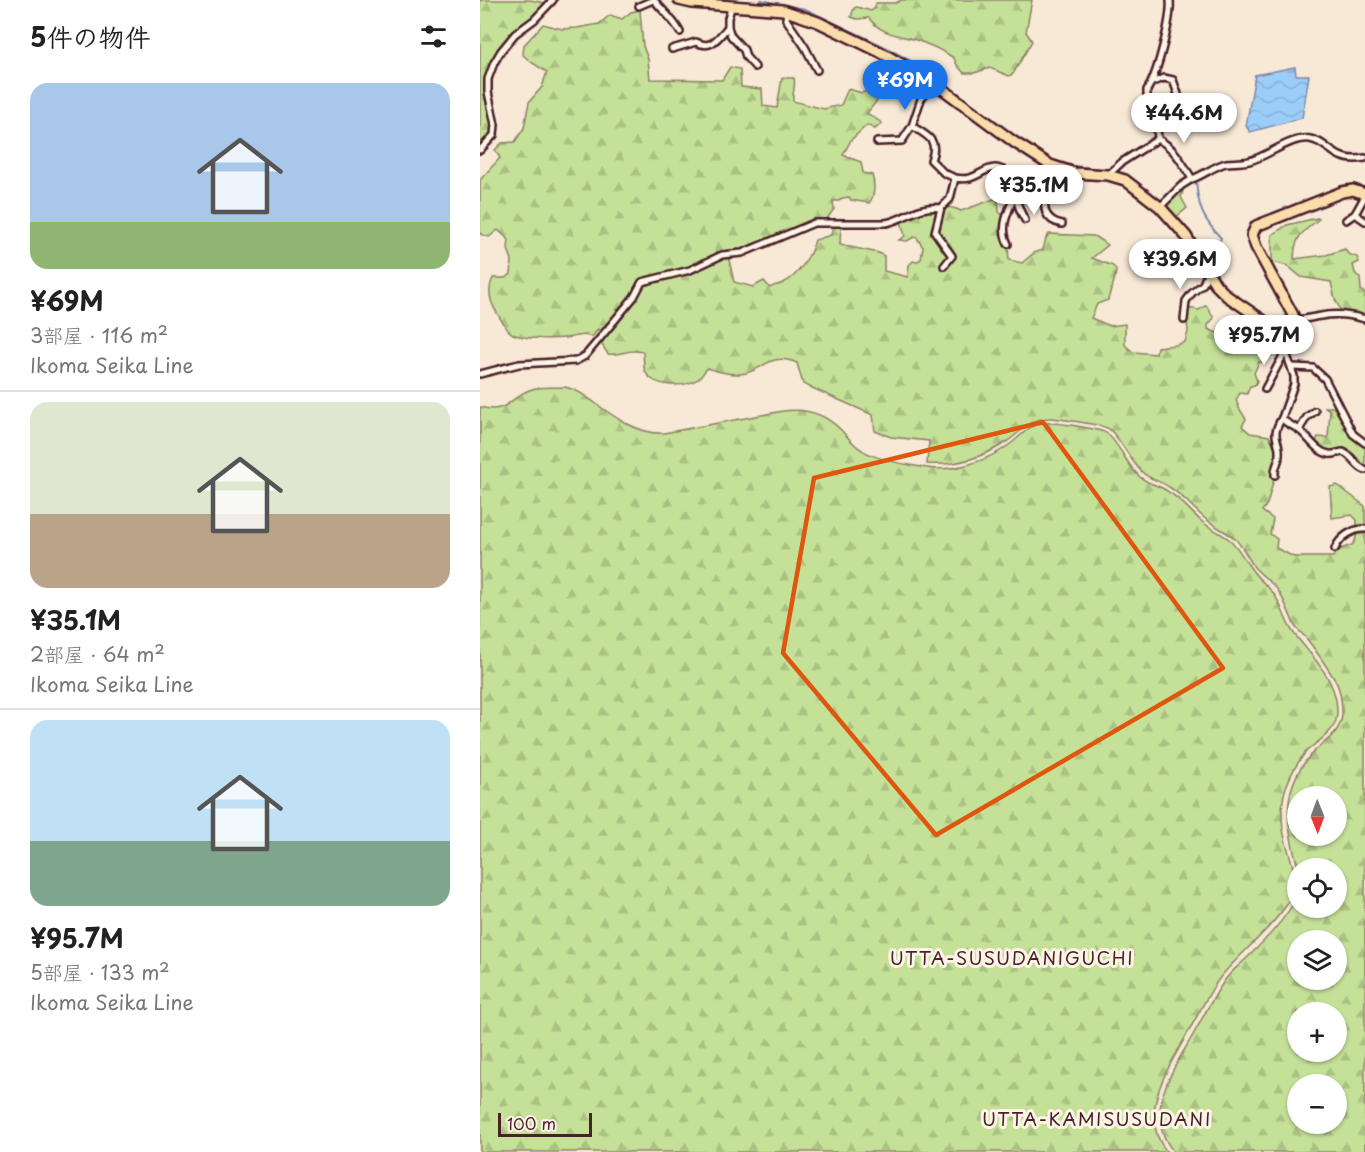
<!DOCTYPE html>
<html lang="ja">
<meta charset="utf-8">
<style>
body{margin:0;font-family:"Playpen Sans","Klee One",sans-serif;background:#f2f2f2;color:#202124;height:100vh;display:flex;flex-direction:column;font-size:22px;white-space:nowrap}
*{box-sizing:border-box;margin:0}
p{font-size:20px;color:#757577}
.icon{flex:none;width:33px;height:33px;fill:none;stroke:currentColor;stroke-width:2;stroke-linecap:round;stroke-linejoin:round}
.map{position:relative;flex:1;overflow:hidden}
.side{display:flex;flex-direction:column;background:#fff;width:480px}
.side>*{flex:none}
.needle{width:39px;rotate:179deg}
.controls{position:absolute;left:807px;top:786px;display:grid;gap:12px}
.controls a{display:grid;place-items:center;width:60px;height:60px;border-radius:50%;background:#fff;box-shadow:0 2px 4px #0004;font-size:30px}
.scale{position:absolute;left:18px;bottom:15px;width:94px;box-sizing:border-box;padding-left:6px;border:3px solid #4a1f2b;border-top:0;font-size:16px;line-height:21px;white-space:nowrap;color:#4a1f2b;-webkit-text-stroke:4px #fcf5e5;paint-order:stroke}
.price{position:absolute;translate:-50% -51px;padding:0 14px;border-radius:21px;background:#fff;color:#222;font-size:20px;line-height:39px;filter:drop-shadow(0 2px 3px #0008)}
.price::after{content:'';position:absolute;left:50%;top:36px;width:18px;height:14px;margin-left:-9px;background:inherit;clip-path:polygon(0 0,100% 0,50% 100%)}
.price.current{background:#1a73e8;color:#fff}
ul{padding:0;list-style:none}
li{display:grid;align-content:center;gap:12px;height:318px;padding:0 30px}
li+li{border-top:2px solid #e0e0e0}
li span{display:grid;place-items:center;height:186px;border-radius:18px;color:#555}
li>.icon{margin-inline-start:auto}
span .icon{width:108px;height:108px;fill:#fffc;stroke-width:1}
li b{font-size:26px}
h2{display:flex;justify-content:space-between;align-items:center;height:72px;padding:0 30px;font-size:26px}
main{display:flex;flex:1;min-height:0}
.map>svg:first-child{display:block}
.grass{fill:url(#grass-tufts);stroke:#888062;stroke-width:1.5}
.forest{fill:url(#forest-firs);stroke:#888062;stroke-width:1.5;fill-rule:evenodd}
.water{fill:url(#water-waves);stroke:#7b87a6;stroke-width:1.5}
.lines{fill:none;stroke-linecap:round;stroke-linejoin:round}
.stream{stroke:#7b87a6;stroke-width:2}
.minor-casing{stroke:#4a1f2b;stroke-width:10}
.primary-casing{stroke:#4a1f2b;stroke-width:14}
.minor{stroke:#fcf5e5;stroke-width:5}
.primary{stroke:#faddab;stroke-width:9}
.marked{fill:none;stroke:#e0560e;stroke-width:4.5;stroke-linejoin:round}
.labels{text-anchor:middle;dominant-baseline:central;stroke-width:6;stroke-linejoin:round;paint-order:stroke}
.neighbourhood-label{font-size:18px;letter-spacing:1.5px;fill:#4a1f2b;stroke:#fcf5e5}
</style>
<main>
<section class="side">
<h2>5件の物件<svg class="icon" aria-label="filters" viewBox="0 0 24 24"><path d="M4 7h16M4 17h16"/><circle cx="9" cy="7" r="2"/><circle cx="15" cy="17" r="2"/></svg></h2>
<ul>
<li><span style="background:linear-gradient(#a9c7e8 75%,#8fb573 0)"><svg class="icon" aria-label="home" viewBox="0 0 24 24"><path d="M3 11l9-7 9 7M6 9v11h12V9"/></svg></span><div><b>¥69M</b><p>3部屋 · 116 m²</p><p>Ikoma Seika Line</p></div></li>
<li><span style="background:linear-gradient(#dfe7d0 60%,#b9a48a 0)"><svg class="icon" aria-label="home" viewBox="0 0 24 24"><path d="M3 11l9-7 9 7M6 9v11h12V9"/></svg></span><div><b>¥35.1M</b><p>2部屋 · 64 m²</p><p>Ikoma Seika Line</p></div></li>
<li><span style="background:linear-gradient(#bfe0f5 65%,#7fa58c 0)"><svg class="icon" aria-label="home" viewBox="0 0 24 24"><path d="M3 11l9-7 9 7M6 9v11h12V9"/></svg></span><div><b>¥95.7M</b><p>5部屋 · 133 m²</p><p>Ikoma Seika Line</p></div></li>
</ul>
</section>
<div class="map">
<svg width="885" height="1152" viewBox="0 0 885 1152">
<defs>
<pattern id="grass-tufts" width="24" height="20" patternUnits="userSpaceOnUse" patternTransform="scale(1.5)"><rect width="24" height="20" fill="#c5e198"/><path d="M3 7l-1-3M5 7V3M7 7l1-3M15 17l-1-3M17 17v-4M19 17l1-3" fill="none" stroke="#abc183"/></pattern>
<pattern id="forest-firs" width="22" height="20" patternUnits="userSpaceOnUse" patternTransform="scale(1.5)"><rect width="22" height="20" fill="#c5e198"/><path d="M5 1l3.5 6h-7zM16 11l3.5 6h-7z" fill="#abc183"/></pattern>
<pattern id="water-waves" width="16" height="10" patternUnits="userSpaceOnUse" patternTransform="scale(1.5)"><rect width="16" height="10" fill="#9bcdf8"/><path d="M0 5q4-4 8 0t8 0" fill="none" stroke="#87b0d5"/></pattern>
</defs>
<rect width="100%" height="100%" fill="#f8e8d6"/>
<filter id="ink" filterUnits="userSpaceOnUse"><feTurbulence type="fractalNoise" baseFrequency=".0167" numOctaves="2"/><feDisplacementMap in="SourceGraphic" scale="12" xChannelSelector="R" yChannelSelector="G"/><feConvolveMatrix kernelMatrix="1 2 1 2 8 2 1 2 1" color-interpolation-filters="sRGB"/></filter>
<g filter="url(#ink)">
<polygon class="grass" points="701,189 703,191 701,197 707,208 695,218 687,208 686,203"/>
<g class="forest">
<path d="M 0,0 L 50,0 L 65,3 C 48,24 14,53 6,76 C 1,94 17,116 12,132 C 10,137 4,143 0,147 Z"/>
<path d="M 421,0 L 552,0 L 546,32 L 552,41 L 533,74 L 529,76 L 510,68 L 494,73 L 484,73 L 477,65 L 474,58 C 463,51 448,44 436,40 C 419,35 400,34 389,18 L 377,19 L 371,17 L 374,8 L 377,7 L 391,11 L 395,8 L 396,3 L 416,3 Z"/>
<path d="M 160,10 L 163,46 L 168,59 L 170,79 L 242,80 L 250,67 L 260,69 L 261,87 L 282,89 L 283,106 L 297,108 L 302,78 L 314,78 C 316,86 312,92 313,101 L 344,109 L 361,105 L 368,89 L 382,93 L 395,87 L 403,93 L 387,113 L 402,123 L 395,129 L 387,125 L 371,140 L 363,155 L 381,162 L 383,173 L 392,175 C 395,184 395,196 389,203 L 371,200 L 369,197 L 362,198 L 359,201 L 353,201 L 354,209 L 343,224 L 328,225 L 248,256 L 254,282 L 273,287 L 284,281 L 290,288 C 295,284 298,286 303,283 C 318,277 331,255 335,240 L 351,235 L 354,222 L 361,223 L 360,245 L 399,253 L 404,256 L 404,271 L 428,277 L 429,265 L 433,261 L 436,262 L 441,259 L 443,247 L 437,238 L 434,237 L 427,241 L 419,240 L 425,236 L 420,218 L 421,213 C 436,207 466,203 481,211 L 514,199 L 518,200 L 519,212 L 526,218 L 529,260 L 542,263 L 554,253 L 563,250 L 566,238 L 569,234 L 614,236 L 628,245 L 612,258 L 633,266 L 636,270 C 636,280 630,290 628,300 L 617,304 L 611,318 L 630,326 L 645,324 L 645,345 L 653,352 L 676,354 L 677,347 L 696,345 L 705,342 L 708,332 L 706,308 L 719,310 L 726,305 L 734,318 L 728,325 L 728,329 C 748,340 769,334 791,333 C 806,342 791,353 785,362 L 779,362 L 774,373 L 777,381 L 775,385 L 770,386 L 767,394 L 760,393 L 756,400 L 759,408 L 766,419 L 762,426 L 770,433 L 789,436 L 800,458 L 787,504 L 782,511 L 793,519 L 790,534 L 797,539 L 796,548 L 814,557 L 853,557 C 868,536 877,560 877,520 L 872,515 L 852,518 L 850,487 L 857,485 L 885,506 L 885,1152 L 694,1152 C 661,1114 693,1070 713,1035 C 723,1017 733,997 745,980 C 751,971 761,964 768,957 C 786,939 805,920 817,897 L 818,908 L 856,908 L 856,868 L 818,868 C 808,828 799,792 829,757 C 842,741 863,735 862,711 C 862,702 860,688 855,680 C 847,667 837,652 827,639 C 823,634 818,631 815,626 C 809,614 805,600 797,589 C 790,581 781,575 774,567 C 768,558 762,544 753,537 C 742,529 730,524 720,514 C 710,505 701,494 689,487 C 681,481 670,480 662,472 C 650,461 641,439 629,429 C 622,424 590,421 580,419 C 551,414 546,429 525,443 C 501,458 474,466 447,464 L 449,441 L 411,437 L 395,431 L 393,415 L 323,384 L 317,363 C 288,351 284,372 260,374 C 249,375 237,371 227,368 C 224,372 221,377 218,379 C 204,388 173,388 165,371 C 163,366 164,358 163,352 C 147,348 143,356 128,354 L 122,345 L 124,335 L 118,329 L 112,337 C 103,333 95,337 85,338 C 73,339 39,340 30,332 C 25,327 21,320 17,313 C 10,302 7,290 13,278 L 25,278 L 31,274 L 32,260 L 28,249 L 29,240 L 18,230 L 9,237 L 0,234 L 0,180 L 20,158 L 15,150 L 22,143 L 35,142 L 44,128 L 49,102 L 62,87 L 67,72 L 51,62 L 43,55 L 44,45 L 63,24 L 82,29 L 97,28 L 119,24 L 130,15 L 142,19 L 151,12 ZM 818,796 L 856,796 L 856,836 L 818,836 ZM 818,940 L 856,940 L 856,980 L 818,980 ZM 818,1012 L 856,1012 L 856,1052 L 818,1052 ZM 818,1084 L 856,1084 L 856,1124 L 818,1124 Z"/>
<path d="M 837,218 L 839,219 C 822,233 815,235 814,259 L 846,255 L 865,249 L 868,254 L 877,257 L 879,262 L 873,265 L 875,273 L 880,278 L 881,290 L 885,294 L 885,316 L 861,311 L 855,299 L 851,282 L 821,277 L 808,266 L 792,262 L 792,235 L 807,225 Z"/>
<path d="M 85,387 C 98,390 105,396 115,403 C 134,417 160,435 184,433 L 303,411 C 324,408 344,413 360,429 C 367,436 373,445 382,450 C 396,460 429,465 447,468 C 474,472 507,461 529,445 C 544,434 551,421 571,423 C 580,423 620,429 626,433 C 638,441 647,466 660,477 C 668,484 679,485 687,491 C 700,498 709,510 720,520 C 729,528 741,533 750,540 C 759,548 765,561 772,570 C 778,579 788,586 793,593 C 802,604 804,620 813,632 C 824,647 845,668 852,687 C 855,694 857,703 857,711 C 858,733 837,740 825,753 C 819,761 812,771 809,780 C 802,794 801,813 803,829 C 806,852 823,879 810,900 C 791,929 765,949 743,974 C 730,989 721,1010 711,1027 C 692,1063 654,1113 687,1152 L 0,1152 L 0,407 C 30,415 29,396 52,389 C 62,386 74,388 85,387 Z"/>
<polygon points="845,407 853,407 874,439 885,446 885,469 870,456 843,451 834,445 838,437 848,438 850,411"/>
</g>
<polygon class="water" points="815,67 816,75 829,75 822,118 770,132 766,126 775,75"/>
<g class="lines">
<g class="stream">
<polyline points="281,0 325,9 403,46 440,66"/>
<polyline points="444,68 522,126"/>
<path d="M 585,165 L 629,170 L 675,137 C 696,138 703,158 712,174"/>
<path d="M 716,180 C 718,207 722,218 741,238 L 730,267"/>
</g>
<defs>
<g id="minor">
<path d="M 174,0 C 183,11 194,20 200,32"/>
<polyline points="159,6 173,0"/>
<polyline points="307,11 306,19 325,47 337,70"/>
<polyline points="248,27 251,36 264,50 266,57 275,67"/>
<path d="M 192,49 L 216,42 C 231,50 237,39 248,27 L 248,18 L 252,5"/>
<polyline points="673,82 684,78 693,80 698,94 695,100"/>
<path d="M 432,126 C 448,136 459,140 451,160 L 464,173 L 475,178"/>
<path d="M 678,139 C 695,149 702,162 712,179 C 724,175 734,166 746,163 C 753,162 761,163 769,161 C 787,157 809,137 830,139 C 850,142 853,164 885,158"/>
<path d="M 678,139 L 676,116 L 667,97 L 667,90 C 677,76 692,18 690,0"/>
<polyline points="397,142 422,141 432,126 441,99 453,82"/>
<polyline points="0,150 14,135 15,125 8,92 8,79 14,63 21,51 35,34 54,20 73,0"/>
<polyline points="628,175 642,162 678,139"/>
<path d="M 536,177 C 535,194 536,205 545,220"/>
<path d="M 565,182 C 565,202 559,219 582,224"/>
<polyline points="680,207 701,186 712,179"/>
<polyline points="875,214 885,221"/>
<polyline points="866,220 875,214 885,196"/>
<path d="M 528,244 C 519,226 529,211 535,194"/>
<path d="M 464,266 L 472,256 L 455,232 L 461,208 L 470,199 L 475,178 C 497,182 500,169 515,168 C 523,168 530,175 537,177 C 546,181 555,183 565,182 L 579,169"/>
<path d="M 813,319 C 823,321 831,317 841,316 C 856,313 871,315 885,319"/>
<polyline points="704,320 706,301 712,293 723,284 728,272"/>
<path d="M 799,326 L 803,344 L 814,376 L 814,384 L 802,418 C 806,424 812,425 818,429 C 828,436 836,452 849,454 C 853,455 859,452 863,452 C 873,456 876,467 885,470"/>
<polyline points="813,367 833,368 845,379 873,434 885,443"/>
<path d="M 0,374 L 39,364 L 96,361 L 105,356 L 116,343 L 154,297 L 162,282 L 210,270 L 242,255 L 262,253 L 334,223 L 406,223 C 428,218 437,205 461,208"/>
<polyline points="785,389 805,352"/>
<polyline points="819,430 827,417 835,411"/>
<path d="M 795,475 C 794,467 799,463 799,456 C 801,438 789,439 802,418"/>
<path d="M 855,549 C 859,538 873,528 885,529"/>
</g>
<polyline id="primary" points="199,0 212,3 303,10 338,22 400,52 453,82 534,142 570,165 595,173 628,175 645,180 680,207 698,227 706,236 736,285 747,296 787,323 797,326 811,322 813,315 776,247 772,235 776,226 862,192 873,190 885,194"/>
</defs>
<use href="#minor" class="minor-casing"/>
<use href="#primary" class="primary-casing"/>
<use href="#minor" class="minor"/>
<use href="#primary" class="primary"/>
</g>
</g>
<path class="marked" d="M 563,422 L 743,668 L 456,835 L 303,653 L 334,478 Z"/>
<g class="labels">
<g class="neighbourhood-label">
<text x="532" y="957">UTTA-SUSUDANIGUCHI</text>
<text x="617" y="1118">UTTA-KAMISUSUDANI</text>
</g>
</g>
</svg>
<div class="controls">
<a><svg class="needle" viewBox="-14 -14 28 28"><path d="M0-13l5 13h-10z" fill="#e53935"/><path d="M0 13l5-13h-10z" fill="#757577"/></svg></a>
<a><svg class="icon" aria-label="locate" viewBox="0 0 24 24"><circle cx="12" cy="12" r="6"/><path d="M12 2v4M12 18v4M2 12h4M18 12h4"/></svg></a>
<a><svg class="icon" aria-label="layers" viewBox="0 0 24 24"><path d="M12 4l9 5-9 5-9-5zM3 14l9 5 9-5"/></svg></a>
<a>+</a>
<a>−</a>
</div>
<div class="scale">100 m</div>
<b class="price current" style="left:425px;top:111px">¥69M</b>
<b class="price" style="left:704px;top:144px">¥44.6M</b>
<b class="price" style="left:554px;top:216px">¥35.1M</b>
<b class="price" style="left:700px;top:290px">¥39.6M</b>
<b class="price" style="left:784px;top:366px">¥95.7M</b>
</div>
</main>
